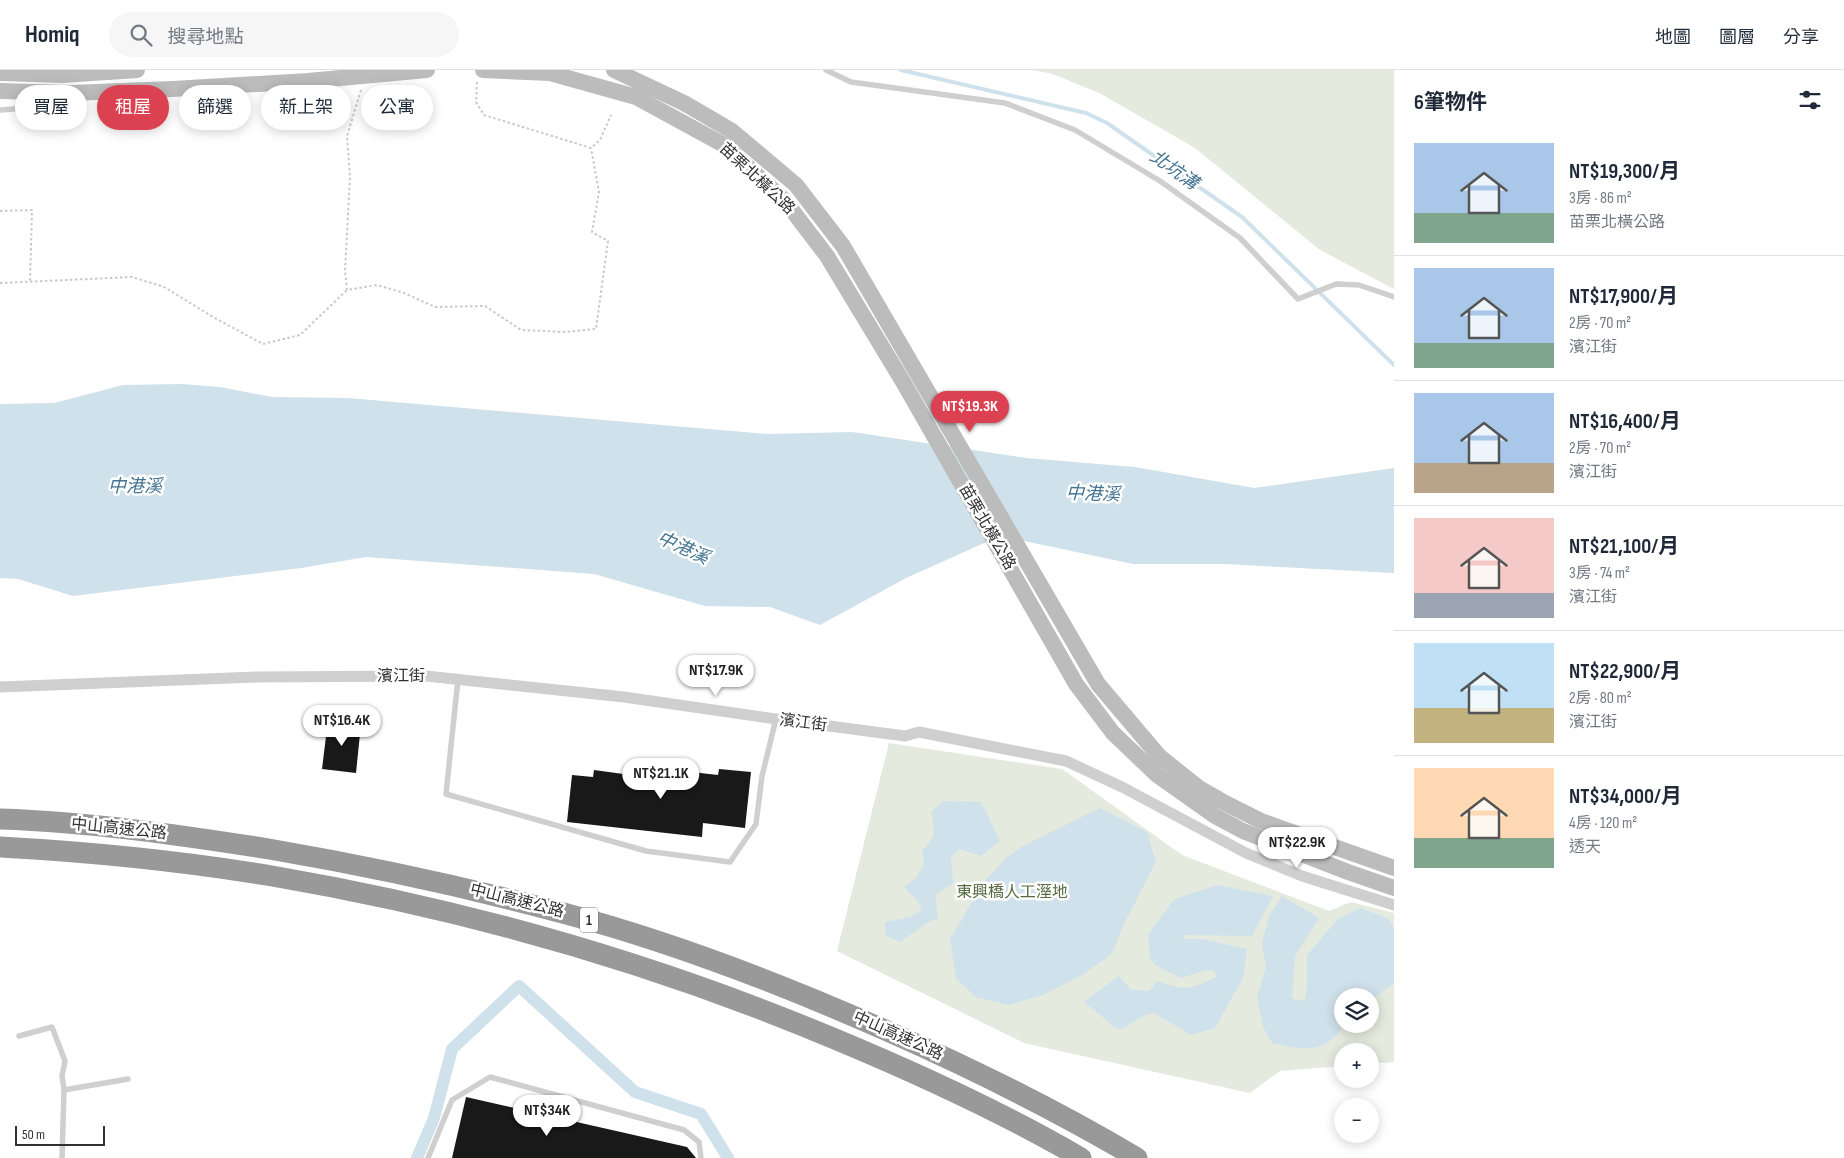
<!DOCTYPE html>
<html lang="zh-TW">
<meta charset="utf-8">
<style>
body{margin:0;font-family:"Sofia Sans Condensed","Noto Sans TC",sans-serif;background:#f6f6f7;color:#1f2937;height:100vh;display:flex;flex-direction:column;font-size:19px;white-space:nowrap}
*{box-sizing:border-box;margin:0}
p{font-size:16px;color:#747a83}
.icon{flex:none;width:28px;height:28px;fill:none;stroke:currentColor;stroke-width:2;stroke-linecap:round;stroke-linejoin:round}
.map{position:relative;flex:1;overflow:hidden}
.side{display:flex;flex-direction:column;background:#fff;width:450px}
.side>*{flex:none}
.guide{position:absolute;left:15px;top:15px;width:475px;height:45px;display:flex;gap:10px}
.buttons{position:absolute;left:1334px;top:918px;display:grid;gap:10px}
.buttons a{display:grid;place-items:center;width:45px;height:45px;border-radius:50%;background:#fff;box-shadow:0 2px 12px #0003;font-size:25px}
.scale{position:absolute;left:15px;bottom:12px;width:90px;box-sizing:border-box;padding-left:5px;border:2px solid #323232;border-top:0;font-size:14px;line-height:18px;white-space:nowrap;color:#323232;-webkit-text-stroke:4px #fff;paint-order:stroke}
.price{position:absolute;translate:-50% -42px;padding:0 11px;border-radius:18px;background:#fff;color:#222;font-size:16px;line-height:32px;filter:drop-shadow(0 1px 2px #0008)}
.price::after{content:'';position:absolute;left:50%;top:30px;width:15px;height:11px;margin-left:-8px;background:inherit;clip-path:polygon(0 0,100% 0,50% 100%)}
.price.selected{background:#db4150;color:#fff}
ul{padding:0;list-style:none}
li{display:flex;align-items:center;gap:15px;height:125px;padding:0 20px}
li+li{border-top:1px solid #e0e1e3}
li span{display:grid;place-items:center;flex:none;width:140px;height:100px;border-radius:0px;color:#555}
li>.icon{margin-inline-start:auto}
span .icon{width:60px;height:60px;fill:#fffc;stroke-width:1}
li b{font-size:21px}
h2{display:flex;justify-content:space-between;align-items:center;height:60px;padding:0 20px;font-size:21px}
.pill{padding:0 18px;border-radius:22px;background:#fff;box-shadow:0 2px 12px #0003;font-size:18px;line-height:45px}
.pill.selected{background:#db4150;color:#fff}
header{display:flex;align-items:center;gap:30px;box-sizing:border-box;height:70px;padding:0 25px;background:#fff;border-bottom:1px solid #e0e1e3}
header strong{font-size:24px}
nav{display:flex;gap:28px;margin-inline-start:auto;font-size:18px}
.search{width:350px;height:45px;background:#f6f6f7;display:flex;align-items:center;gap:12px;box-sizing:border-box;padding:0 18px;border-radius:28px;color:#747a83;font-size:19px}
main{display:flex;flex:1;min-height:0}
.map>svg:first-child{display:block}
.green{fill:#e5eade;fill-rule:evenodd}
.water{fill:#cfe1eb}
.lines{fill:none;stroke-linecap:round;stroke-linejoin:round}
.stream{stroke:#cfe1eb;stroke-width:4}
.canal{stroke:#cfe1eb;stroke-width:12}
.building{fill:#191919}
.path{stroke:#c9c9c9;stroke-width:2;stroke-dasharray:2.5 2.5;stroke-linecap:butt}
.service{stroke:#cfcfcf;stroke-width:5.5}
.minor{stroke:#cfcfcf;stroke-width:11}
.secondary{stroke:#bcbcbc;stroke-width:16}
.motorway{stroke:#999;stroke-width:21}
.labels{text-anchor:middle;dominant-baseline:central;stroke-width:5;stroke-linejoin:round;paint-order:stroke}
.shield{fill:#fff;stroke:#707070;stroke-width:1}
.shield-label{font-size:15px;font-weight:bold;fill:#323232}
.street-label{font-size:16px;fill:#323232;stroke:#fff}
.park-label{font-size:16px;fill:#566b41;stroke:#fff}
.water-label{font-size:18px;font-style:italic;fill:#437490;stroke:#fff}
</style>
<header>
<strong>Homiq</strong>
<div class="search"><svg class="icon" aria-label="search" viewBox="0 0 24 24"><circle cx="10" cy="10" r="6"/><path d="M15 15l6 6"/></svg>搜尋地點</div>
<nav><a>地圖</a><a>圖層</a><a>分享</a></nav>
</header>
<main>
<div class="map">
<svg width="1394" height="1088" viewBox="0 0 1394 1088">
<rect width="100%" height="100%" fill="#fff"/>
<g class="green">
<polygon points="1033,0 1394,0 1394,219 1320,180 1195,78 1101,24 1053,4"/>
<path d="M 889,673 L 1062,699 L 1182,785 L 1329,841 L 1351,832 L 1394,843 L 1394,992 L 1370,994 L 1370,981 L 1342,981 L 1342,996 L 1280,1001 L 1250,1023 L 1024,973 L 837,881 ZM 1342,926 L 1370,926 L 1370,954 L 1342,954 Z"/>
</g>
<g class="water">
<polygon points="181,314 220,317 272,327 348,328 768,364 852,362 1026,388 1135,397 1254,418 1394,398 1394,503 1225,494 1133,494 1000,466 906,508 820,555 770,537 705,536 594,504 366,487 301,498 73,526 18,509 0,508 0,334 54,333 123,315"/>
<path d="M 944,731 L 981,732 L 1000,771 L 981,786 L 959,779 L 951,787 L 953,813 L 935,825 L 938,848 L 927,853 L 900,872 L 886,866 L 885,852 L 910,847 L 922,840 L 917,830 L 904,817 L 916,808 L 924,794 L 922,781 C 937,767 935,761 931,742 Z"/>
<polygon points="1100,738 1147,762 1156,792 1126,850 1111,885 1082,905 1043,925 1008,935 976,927 956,909 950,869 983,813 1006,788 1023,776"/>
<path d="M 1218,815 L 1273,826 L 1252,866 L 1185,865 L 1182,869 L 1202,869 L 1247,879 L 1243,908 L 1215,958 L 1191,965 L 1154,943 L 1145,945 L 1122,959 L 1116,958 L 1084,932 L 1119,906 L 1131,920 L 1149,921 L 1157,911 C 1184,921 1191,920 1216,907 L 1214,900 L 1203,901 L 1181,908 L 1155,895 L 1150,888 L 1148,865 L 1174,829 Z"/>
<path d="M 1282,826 L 1319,848 L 1295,886 L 1292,927 L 1297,931 L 1305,929 L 1307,918 L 1307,885 L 1338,849 L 1360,838 L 1387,848 L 1394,858 L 1394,913 L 1370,931 L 1370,926 L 1342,926 L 1342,954 L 1345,954 C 1323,986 1308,979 1273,974 L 1263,957 L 1257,927 L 1266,897 L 1262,873 L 1269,846 Z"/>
</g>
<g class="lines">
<polyline class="stream" points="901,0 1086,43 1107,53 1242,147 1394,295"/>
<polyline class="canal" points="417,1088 434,1048 452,979 519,916 635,1022 701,1044 728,1088"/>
</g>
<g class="building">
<polygon points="328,650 361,654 356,703 322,699"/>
<polygon points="639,696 718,705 719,699 751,702 745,758 703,753 702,767 567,752 572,705 593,707 594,700 638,706"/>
<polygon points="466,1027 687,1077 696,1088 452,1088"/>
</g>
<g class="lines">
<g class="path">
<polyline points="477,12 476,32 484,45 591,78 600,70 611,45"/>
<polyline points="361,20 347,66 350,107 345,201 347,220 377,215 404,223 435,237 485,236 521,260 566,262 596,259 608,171 592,162 599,122 591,78"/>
<polyline points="0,141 32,140 30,212"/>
<polyline points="0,213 132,207 164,217 213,247 263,274 300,265 347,220"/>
</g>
<g class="service">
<polyline points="826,0 851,12 1005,33 1075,60 1160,111 1240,168 1298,229 1336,214 1359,215 1394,227"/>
<polyline points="0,40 41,37 61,28"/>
<polyline points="458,609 446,724 646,781 730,792 756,754 762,706 776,649"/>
<polyline points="19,966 52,957 65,991 62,1006 64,1020"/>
<polyline points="62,1088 64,1020 128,1009"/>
<polyline points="428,1088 452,1030 490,1007 684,1060 699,1072 701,1088"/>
</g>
<polyline class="minor" points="0,617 256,607 426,606 624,627 776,649 905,666 919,662 1066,691 1122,717 1246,783 1302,806 1394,835"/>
<g class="secondary">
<polyline points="483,0 550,3 636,27 724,75 785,131 827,186 902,310 1076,614 1113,663 1157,705 1215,746 1243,761 1348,802 1394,818"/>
<polyline points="614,0 684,33 732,61 796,115 843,176 1098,614 1159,686 1199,718 1225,733 1261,751 1394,798"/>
<polyline points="0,3 63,5 137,0"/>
<polyline points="0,21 70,23 173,19 308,11 427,0"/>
</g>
<g class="motorway">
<path d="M 0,749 C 90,752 180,765 269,779 C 368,796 466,817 563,843 C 673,872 781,914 885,960 C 971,998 1056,1040 1137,1088"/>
<path d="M 0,777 C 91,782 182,791 272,806 C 465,839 654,893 835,969 C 919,1004 1002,1042 1081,1088"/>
</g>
</g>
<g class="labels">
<rect class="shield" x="580" y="837.5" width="18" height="25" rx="4"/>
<g class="shield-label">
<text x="589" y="850">1</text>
</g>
<g class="street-label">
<text transform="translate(757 109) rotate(43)">苗栗北橫公路</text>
<text transform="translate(987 457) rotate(60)">苗栗北橫公路</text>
<text x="401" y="606">濱江街</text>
<text transform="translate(803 653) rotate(7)">濱江街</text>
<text transform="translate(119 759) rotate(6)">中山高速公路</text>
<text transform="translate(517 831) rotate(14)">中山高速公路</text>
<text transform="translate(898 966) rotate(24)">中山高速公路</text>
</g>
<g class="park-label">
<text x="1012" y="822">東興橋人工溼地</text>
</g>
<g class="water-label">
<text transform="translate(1174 100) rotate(35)">北坑溝</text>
<text x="135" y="416">中港溪</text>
<text transform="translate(1093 424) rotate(2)">中港溪</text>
<text transform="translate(683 478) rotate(24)">中港溪</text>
</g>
</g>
</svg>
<div class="buttons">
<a><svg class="icon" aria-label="layers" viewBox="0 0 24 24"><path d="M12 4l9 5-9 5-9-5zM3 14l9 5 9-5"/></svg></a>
<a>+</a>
<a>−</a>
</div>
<div class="scale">50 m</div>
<b class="price selected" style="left:970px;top:363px">NT$19.3K</b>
<b class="price" style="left:716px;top:627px">NT$17.9K</b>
<b class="price" style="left:342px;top:677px">NT$16.4K</b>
<b class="price" style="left:661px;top:730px">NT$21.1K</b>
<b class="price" style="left:1297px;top:799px">NT$22.9K</b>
<b class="price" style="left:547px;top:1067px">NT$34K</b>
<div class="guide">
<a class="pill">買屋</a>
<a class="pill selected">租屋</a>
<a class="pill">篩選</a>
<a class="pill">新上架</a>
<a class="pill">公寓</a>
</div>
</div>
<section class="side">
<h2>6筆物件<svg class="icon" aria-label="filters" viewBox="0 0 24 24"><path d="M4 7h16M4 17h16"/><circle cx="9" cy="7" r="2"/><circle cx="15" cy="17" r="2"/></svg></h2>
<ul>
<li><span style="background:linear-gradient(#a9c7e8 70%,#7fa58c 0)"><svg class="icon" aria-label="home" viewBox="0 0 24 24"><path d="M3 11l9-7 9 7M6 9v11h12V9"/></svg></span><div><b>NT$19,300/月</b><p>3房 · 86 m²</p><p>苗栗北橫公路</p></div></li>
<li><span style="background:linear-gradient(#a9c7e8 75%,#7fa58c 0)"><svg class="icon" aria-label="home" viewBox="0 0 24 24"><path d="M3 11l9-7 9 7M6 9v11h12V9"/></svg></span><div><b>NT$17,900/月</b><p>2房 · 70 m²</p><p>濱江街</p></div></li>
<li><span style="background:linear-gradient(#a9c7e8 70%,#b9a48a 0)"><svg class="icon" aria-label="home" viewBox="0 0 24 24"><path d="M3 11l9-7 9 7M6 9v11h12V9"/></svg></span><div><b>NT$16,400/月</b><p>2房 · 70 m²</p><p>濱江街</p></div></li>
<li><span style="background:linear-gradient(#f6c9c9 75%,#9aa5b1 0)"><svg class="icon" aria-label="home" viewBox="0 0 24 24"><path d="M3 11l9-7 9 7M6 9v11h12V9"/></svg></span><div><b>NT$21,100/月</b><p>3房 · 74 m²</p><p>濱江街</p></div></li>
<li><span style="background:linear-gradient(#bfe0f5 65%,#c2b280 0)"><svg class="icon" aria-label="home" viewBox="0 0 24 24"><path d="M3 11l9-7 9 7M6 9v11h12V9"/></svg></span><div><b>NT$22,900/月</b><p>2房 · 80 m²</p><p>濱江街</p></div></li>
<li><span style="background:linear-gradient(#ffd9b3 70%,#7fa58c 0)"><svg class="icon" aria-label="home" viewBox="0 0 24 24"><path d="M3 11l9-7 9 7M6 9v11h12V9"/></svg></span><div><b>NT$34,000/月</b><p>4房 · 120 m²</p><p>透天</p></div></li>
</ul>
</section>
</main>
